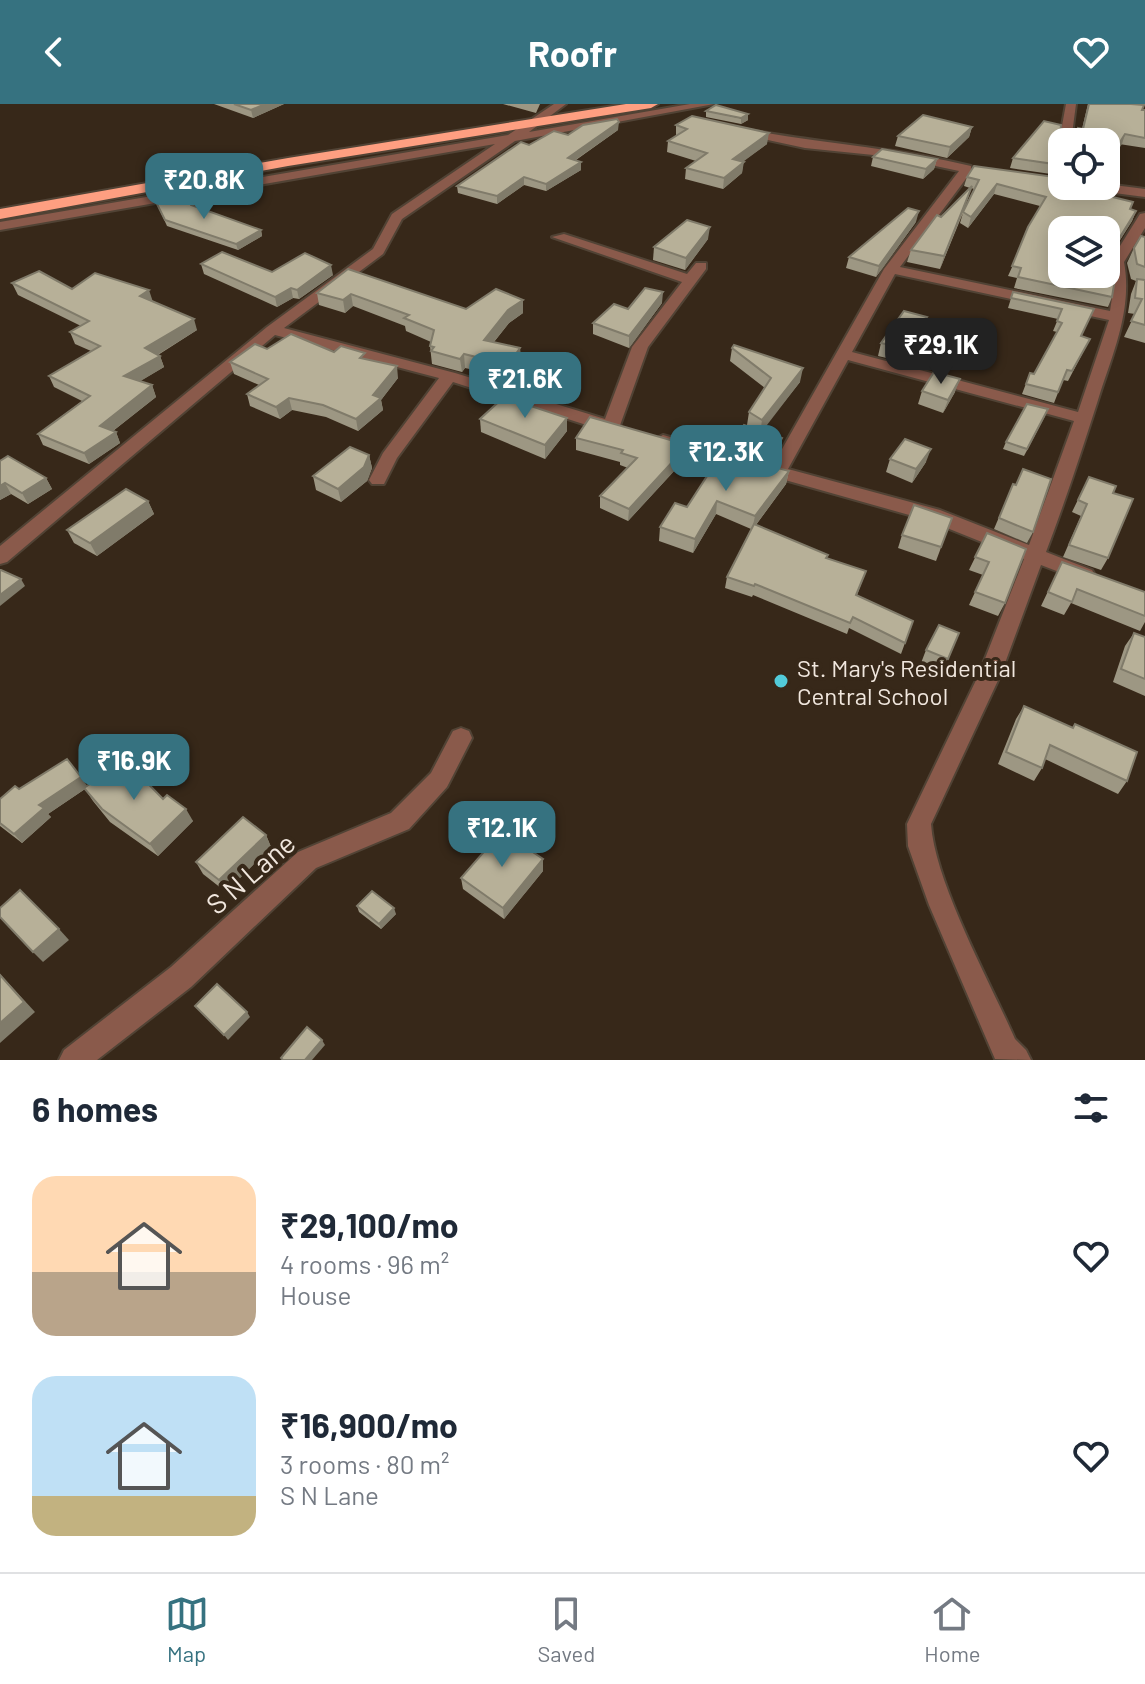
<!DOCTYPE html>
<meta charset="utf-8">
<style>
body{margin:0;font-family:Barlow,sans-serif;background:#f2f2f3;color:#1f2937;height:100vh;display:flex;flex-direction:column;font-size:30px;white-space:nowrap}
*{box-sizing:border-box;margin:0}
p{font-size:26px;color:#747a83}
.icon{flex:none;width:44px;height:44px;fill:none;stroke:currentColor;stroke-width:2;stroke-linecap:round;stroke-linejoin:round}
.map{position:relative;height:956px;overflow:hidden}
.drawer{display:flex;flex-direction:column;background:#fff;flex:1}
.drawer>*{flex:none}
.buttons{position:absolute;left:1048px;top:24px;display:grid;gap:16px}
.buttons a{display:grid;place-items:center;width:72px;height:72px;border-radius:16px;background:#fff;box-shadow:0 4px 20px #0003;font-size:40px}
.price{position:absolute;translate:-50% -68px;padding:0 18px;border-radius:16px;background:#367280;color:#fff;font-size:26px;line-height:52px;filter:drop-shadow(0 2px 4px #0008)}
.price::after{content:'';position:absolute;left:50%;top:48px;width:24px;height:18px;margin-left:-12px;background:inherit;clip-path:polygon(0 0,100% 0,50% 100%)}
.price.current{background:#222;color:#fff}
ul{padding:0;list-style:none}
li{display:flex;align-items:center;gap:24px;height:200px;padding:0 32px}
li span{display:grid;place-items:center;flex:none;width:224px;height:160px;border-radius:24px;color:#555}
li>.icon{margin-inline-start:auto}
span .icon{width:96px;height:96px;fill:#fffc;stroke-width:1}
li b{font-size:34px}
h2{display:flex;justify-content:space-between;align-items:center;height:96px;padding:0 32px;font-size:34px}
header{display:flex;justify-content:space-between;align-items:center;height:104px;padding:0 32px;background:#367280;color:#fff;font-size:36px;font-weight:700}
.tab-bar{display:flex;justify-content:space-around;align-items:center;height:112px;border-top:2px solid #e0e1e3;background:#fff;font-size:22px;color:#747a83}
.tab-bar a{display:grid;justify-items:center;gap:4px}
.tab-bar .current{color:#367280}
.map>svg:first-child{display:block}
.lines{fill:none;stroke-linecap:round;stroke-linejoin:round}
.minor-casing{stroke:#514335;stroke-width:4}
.highway-casing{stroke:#514335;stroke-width:4}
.minor{fill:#8a5a4b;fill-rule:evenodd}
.highway{fill:#fe9f81;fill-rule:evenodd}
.wall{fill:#9d9783;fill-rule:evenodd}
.shaded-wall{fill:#807b6a}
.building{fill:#b7b098;stroke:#807b6a;stroke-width:2;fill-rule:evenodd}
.poi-dot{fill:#52cbd9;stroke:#372819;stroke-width:3}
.labels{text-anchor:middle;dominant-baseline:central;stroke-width:8;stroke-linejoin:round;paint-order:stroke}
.poi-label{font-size:24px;fill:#f1e7de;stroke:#372819;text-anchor:start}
.near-street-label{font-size:28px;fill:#f1e7de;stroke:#372819}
</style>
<header><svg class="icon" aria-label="back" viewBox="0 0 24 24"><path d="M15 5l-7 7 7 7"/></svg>Roofr<svg class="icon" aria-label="heart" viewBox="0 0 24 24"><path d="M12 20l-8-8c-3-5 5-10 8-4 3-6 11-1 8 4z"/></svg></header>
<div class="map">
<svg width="1145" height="956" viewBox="0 0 1145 956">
<rect width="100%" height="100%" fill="#372819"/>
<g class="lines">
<defs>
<g id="minor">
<polygon points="554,0 566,0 529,28 690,0 714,0 515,37 402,115 383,150 284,224 455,269 605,315 632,243 682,178 552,133 564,130 687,170 696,159 706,159 706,165 648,243 618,327 605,327 453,278 397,354 384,380 372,380 369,376 383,349 439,274 275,231 7,458 0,460 0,442 267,223 373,145 392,110 495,40 0,126 0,118 508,31"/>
<polygon points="1066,0 1076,0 1071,38 1062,38 1062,41 1059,38"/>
<path d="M 744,25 C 820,39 896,44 971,62 L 971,68 L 900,163 L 1110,207 L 1114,180 L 1110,158 L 1140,110 L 1145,109 L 1145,124 L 1124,158 C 1133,206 1112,251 1098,296 C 1082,346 1065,398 1046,448 L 1092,466 L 1095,471 L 1092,476 L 1085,478 L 1041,461 L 1001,570 L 931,720 C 935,779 990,878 1015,935 L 1026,946 L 1031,956 L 995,955 L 929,801 L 908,742 L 907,720 L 979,570 L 1024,455 L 927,416 L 657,340 L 654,336 L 663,331 L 773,361 L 884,165 L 959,67 L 893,53 L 805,44 L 740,30 L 740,26 ZM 895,170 L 1109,216 L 1078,308 L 852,248 ZM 848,256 L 1074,317 L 1029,441 L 940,406 L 788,365 Z"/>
<polygon points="1062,52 1062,81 1059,82 1053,78 1056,56"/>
<polygon points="1106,80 1145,85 1145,93 1091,86 1085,82"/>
<polygon points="461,624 469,627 472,634 447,683 409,725 316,764 191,883 97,956 59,956 64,946 171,863 298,748 391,709 431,669 453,627"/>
</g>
<polygon id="highway" points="626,0 658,0 651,4 288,62 0,115 0,105 288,54"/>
</defs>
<use href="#minor" class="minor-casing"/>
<use href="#highway" class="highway-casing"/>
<use href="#minor" class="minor"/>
<use href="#highway" class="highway"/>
</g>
<g class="wall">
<polygon points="214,0 284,0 253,14"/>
<polygon points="503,0 540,0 536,9"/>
<polygon points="1088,0 1145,6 1145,44 1106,38 1062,38 1062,49 1055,54 1051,70 1010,64 1013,54 1060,30 1065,34 1076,31 1078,24 1082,25"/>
<polygon points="706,7 748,16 741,20 706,13"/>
<polygon points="676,21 767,40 743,57 742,69 723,85 685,75 686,64 696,57 667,48 668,37 676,32"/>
<polygon points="972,23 969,33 947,54 895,42 898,32"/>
<polygon points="618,26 576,56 581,66 546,87 524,81 497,100 458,89 457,82 529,41 568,31"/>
<polygon points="873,53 937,55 934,65 923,75 871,62"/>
<path d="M 967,73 L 1092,82 L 1090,88 L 1136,107 L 1132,117 L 1112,149 L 1112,193 L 1108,203 L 1014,184 L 1017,174 L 1008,172 L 1040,102 L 994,90 L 968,124 L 960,119 L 963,109 L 940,165 L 907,158 L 911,146 L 941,113 L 970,84 L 964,82 ZM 971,84 L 974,85 L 963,108 L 968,94 Z"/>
<polygon points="156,98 191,101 261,126 262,132 238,146 167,122"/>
<polygon points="916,118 876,173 846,164 849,153"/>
<polygon points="1145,133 1145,239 1124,233 1135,210 1128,209 1131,190 1136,177 1131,175 1127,159 1134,144"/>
<polygon points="708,135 685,166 653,156 654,143"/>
<polygon points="201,160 272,168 333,171 299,195 293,194 277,203 204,170"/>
<polygon points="348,165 466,205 523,196 523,209 509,219 494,238 520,244 521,258 508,274 465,264 462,268 432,260 430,242 431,238 406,227 405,222 353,202 345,209 319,201 317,189"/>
<polygon points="12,179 72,185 153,198 197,226 158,251 160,252 164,263 140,277 152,281 156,293 113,327 116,328 120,339 89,360 43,341 38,330 82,297 54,283 49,272 91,247 75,240 70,228 81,222 18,191"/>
<polygon points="1013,188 1094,205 1081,232 1090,235 1068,277 1063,276 1054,299 1022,290 1030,269 1034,270 1057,228 1053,227 1058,215 1008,204"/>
<polygon points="662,199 629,244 593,230 593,219"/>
<polygon points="927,213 923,226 895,256 878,252 881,239"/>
<polygon points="732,244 800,278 761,327 782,334 780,341 772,357 731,346 732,339 751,323 747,321 749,308 765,284 730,257"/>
<polygon points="267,245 334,248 366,255 398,274 381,296 383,306 358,327 326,313 292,306 280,315 250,302 247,290 259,281 234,270 230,258"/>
<polygon points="922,287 955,288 943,309 918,300"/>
<polygon points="1045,312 1024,352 1003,345 1006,338"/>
<polygon points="480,315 567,327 545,355 481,328"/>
<polygon points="576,334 687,353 628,417 600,404 600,392 628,364 620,361 620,358 576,346"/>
<polygon points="369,351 372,364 367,377 341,398 316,386 313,372"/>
<polygon points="890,355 926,358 912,379 886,368"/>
<polygon points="0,357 46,374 52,385 28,400 11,390 0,396"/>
<polygon points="789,367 786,380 756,421 827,454 866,467 857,491 913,517 901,550 849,524 847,530 753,491 752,493 725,484 727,473 751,425 716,410 693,449 659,437 660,423 687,403"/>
<polygon points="1089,373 1113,389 1108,454 1101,466 1063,453 1081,412 1072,408"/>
<polygon points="1013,380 1016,381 1033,428 1027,439 994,425"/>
<polygon points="148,397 154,410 97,452 74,439 67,426"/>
<polygon points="952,414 936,457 898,444 902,431"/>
<polygon points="987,429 1005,499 998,512 969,501 983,471 969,466"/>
<polygon points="1062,458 1145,488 1145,518 1140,527 1071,499 1064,511 1041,502"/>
<polygon points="959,529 942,568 921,559 926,546"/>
<polygon points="1134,529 1145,533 1145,592 1113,578 1125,542"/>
<polygon points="1024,602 1072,624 1075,620 1127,677 1118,690 1045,655 1042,664 1034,677 998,660 1016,615"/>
<polygon points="87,682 163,695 193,717 158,752 110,718 93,697 85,685 48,710 51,713 22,739 0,722 0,695 19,685"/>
<polygon points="266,731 271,743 226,788 203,770 196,758"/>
<polygon points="543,767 504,815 463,785 461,774"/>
<polygon points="357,802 396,810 381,825 359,808"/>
</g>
<g class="shaded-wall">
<polygon points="265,0 284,0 253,14 251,6"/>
<polygon points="748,10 748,16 741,20 741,14"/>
<polygon points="619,18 618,26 568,61 568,54"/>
<polygon points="972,23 969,33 947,54 950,43"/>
<polygon points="769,29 767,40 732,66 733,55"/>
<polygon points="1125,30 1122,40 1106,64 1106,60"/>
<polygon points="1062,42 1062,49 1053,55 1057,46"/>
<polygon points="937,55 934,65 923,75 926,65"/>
<polygon points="581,58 581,66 546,87 546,80"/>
<polygon points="744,58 742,69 723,85 724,74"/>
<polygon points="524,73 524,81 497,100 497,92"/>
<polygon points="997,80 994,90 968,124 971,113"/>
<polygon points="972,82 968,94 940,165 944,152"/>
<polygon points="919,107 916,118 876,173 879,162"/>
<polygon points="1136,107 1132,117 1107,156 1112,146"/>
<polygon points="710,123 708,135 685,166 686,154"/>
<polygon points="261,126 262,132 238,146 236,140"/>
<polygon points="331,161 333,171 299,195 297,186"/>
<polygon points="291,184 293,194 277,203 275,193"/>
<polygon points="149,186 153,198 140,192"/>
<polygon points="663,188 662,199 629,244 629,232"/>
<polygon points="351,190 353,202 345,209 343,196"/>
<polygon points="523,196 523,209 509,219 485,249 484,236 508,206"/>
<polygon points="927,213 923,226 895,256 899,243"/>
<polygon points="194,215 197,226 149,256 145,244"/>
<polygon points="520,244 521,258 508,274 508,261"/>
<polygon points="464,250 465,264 462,268 460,255"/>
<polygon points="160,252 164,263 129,284 124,272"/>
<polygon points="397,262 398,274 381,296 383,306 358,327 356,315 373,291"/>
<polygon points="803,264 800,278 760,330 762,316"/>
<polygon points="960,275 955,288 943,309 948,296"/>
<polygon points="152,281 156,293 105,333 100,322"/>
<polygon points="289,294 292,306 280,315 276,303"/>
<polygon points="567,314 567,327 545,355 545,341"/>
<polygon points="116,328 120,339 89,360 84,349"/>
<polygon points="782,334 780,341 772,357 773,350"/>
<polygon points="688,341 687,353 628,417 629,405"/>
<polygon points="931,345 926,358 912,379 916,365"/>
<polygon points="369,351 372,364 367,377 341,398 338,385"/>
<polygon points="789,367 786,380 752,426 755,412"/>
<polygon points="46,374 52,385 28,400 22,389"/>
<polygon points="5,379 11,390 0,396 0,382"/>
<polygon points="148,397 154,410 97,452 90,439"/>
<polygon points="717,397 716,410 693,449 695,435"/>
<polygon points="21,475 25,482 0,502 0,491"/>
<polygon points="81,673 88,683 48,710 51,713 22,739 14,730 39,701"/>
<polygon points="186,705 193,717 158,752 150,740"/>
<polygon points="266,731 271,743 226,788 219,776"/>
<polygon points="543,755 543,767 504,815 503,804"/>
<polygon points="394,804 396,810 381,825 379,820"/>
<polygon points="59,825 69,836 43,858 33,848"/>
<polygon points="0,870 35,908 0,939"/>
<polygon points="247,908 250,913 228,936 224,931"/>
<polygon points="322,936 325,941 312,956 305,956"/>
</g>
<g class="building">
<polygon points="234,0 265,0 251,6"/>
<polygon points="1089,0 1131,0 1144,1 1142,6 1145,6 1145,34 1125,30 1106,60 1106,38 1062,38 1062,42 1057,46 1054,60 1013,54 1044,17 1061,21 1060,30 1065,34 1077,31 1078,24 1083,25"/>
<polygon points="716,1 748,10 741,14 706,7"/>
<polygon points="923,11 972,23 950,43 898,32"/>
<polygon points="692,12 769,29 733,55 744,58 724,74 686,64 707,49 668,37 687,25 676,21"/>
<polygon points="617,15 619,18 568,54 581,58 546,80 524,73 497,92 457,82 521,38 529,41 554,27 568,31 583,21"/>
<polygon points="882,45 937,55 926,65 873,53"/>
<path d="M 974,62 L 1062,74 L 1062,82 L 1091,82 L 1088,87 L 1133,98 L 1130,105 L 1136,107 L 1112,146 L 1116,169 L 1112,193 L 1018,173 L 1021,164 L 1012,162 L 1028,123 L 1046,93 L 997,80 L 971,113 L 963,108 L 979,76 L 967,73 ZM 1062,126 L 1106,126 L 1106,170 L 1062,170 Z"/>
<polygon points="972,82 944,152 911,146 937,111 941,113"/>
<polygon points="186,92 191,101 261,126 236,140 165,116 156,98"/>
<polygon points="908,104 919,107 879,162 849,153"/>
<polygon points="687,116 710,123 686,154 654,143"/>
<polygon points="1141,132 1145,133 1145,163 1137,160 1134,144"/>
<polygon points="222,148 272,168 305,149 331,161 297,186 291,184 275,193 201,160"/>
<polygon points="348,165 466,205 496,185 523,196 508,206 484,236 520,244 508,261 464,250 460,255 431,247 434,243 430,242 434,226 404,214 409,211 351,190 343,196 317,189"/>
<polygon points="39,167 72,185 95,169 149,186 140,192 194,215 145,244 160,252 124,272 152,281 100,322 116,328 84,349 38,330 90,292 49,272 100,242 70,228 89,217 12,179"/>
<polygon points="1137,175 1145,176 1145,221 1131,217 1142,195 1135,194"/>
<polygon points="645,184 663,188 629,232 593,219 614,200 628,205"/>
<polygon points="1013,188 1094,205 1081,232 1090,235 1072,267 1067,266 1058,288 1026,280 1030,269 1034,270 1062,219 1057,217 1062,205 1011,194"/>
<polygon points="904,207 927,213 899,243 881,239"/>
<polygon points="291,230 334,248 341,242 365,249 360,254 397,262 373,291 381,294 356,315 323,301 289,294 276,303 247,290 268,275 230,258 255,240 267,245"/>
<polygon points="734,241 803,264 762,316 749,308 771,274 732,244"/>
<polygon points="934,268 960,275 948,296 922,287"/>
<polygon points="504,293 567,314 545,341 480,315"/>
<polygon points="1027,300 1048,305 1027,345 1006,338"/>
<polygon points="590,313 688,341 629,405 600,392 637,354 621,349 623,346 576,334"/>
<polygon points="744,321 782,334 773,350 732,339"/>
<polygon points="905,335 931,345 916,365 890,355"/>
<polygon points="350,343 369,351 364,363 338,385 313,372"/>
<polygon points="722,349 789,367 755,412 717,397 695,435 660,423 675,399 687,403"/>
<polygon points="8,352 46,374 22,389 5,379 0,382 0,357"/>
<polygon points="1023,365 1051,375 1033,428 999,414 1013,380 1016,381"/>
<polygon points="1089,373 1116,382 1113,389 1133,395 1108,454 1069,441 1087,400 1078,396"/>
<polygon points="126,385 148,397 90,439 67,426"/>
<polygon points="914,401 952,414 941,443 902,431"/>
<polygon points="754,420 828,451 826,454 866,467 856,491 913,517 905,539 853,513 850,519 755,480 754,482 727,473"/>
<polygon points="987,429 1026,445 1005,499 975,488 989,458 975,453"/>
<polygon points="1062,458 1145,488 1145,512 1077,485 1072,498 1048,488"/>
<polygon points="0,466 1,466 21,475 0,491"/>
<polygon points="939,521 959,529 948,555 926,546"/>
<polygon points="1134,529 1145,533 1145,575 1121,565"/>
<polygon points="1024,602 1073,624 1075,620 1137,648 1127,677 1050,641 1042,664 1006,648"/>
<polygon points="67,655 81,673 39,701 44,704 14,730 0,719 0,695 15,682 19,685"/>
<polygon points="125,656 163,695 167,691 186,705 150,740 102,705 84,684"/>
<polygon points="243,713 266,731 219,776 196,758"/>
<polygon points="502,727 543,755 503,804 461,774"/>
<polygon points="20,786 59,825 33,848 0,813 0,804"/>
<polygon points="372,787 394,804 379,820 357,802"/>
<polygon points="0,871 24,898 0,919"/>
<polygon points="217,880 247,908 224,931 195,902"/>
<polygon points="307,923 322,936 305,956 283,956 281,954"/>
</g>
<circle class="poi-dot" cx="781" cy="577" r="8"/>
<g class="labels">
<g class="poi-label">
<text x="797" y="563">St. Mary's Residential<tspan x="797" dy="28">Central School</tspan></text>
</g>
<g class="near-street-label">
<text transform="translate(250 769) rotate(-41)">S N Lane</text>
</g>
</g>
</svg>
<div class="buttons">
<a><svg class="icon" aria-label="locate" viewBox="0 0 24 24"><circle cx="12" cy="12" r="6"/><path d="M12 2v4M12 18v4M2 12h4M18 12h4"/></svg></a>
<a><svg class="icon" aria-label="layers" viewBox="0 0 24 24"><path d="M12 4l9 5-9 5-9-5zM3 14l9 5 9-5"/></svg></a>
</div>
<b class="price" style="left:204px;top:117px">₹20.8K</b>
<b class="price current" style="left:941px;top:282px">₹29.1K</b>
<b class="price" style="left:525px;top:316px">₹21.6K</b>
<b class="price" style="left:726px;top:389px">₹12.3K</b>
<b class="price" style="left:134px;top:698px">₹16.9K</b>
<b class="price" style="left:502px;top:765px">₹12.1K</b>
</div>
<section class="drawer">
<h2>6 homes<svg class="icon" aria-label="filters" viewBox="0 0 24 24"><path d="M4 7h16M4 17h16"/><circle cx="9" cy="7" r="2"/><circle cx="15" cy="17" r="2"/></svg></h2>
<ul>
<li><span style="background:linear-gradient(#ffd9b3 60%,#b9a48a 0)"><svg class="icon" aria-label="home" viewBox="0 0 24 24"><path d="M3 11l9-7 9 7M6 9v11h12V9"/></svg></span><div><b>₹29,100/mo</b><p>4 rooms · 96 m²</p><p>House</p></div><svg class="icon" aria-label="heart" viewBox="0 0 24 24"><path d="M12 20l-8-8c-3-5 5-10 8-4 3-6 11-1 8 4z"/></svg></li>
<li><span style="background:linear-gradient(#bfe0f5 75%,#c2b280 0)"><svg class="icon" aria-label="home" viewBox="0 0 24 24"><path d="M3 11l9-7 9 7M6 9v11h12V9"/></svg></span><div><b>₹16,900/mo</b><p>3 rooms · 80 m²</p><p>S N Lane</p></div><svg class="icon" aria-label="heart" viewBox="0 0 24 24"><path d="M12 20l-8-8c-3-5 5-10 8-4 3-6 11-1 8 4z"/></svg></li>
</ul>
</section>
<nav class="tab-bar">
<a class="current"><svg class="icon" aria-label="map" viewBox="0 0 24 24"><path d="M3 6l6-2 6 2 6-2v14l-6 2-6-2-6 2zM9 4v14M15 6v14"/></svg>Map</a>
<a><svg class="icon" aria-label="saved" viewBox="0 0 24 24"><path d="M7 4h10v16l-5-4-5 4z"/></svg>Saved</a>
<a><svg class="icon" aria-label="home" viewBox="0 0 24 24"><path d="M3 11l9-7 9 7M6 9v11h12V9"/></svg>Home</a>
</nav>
